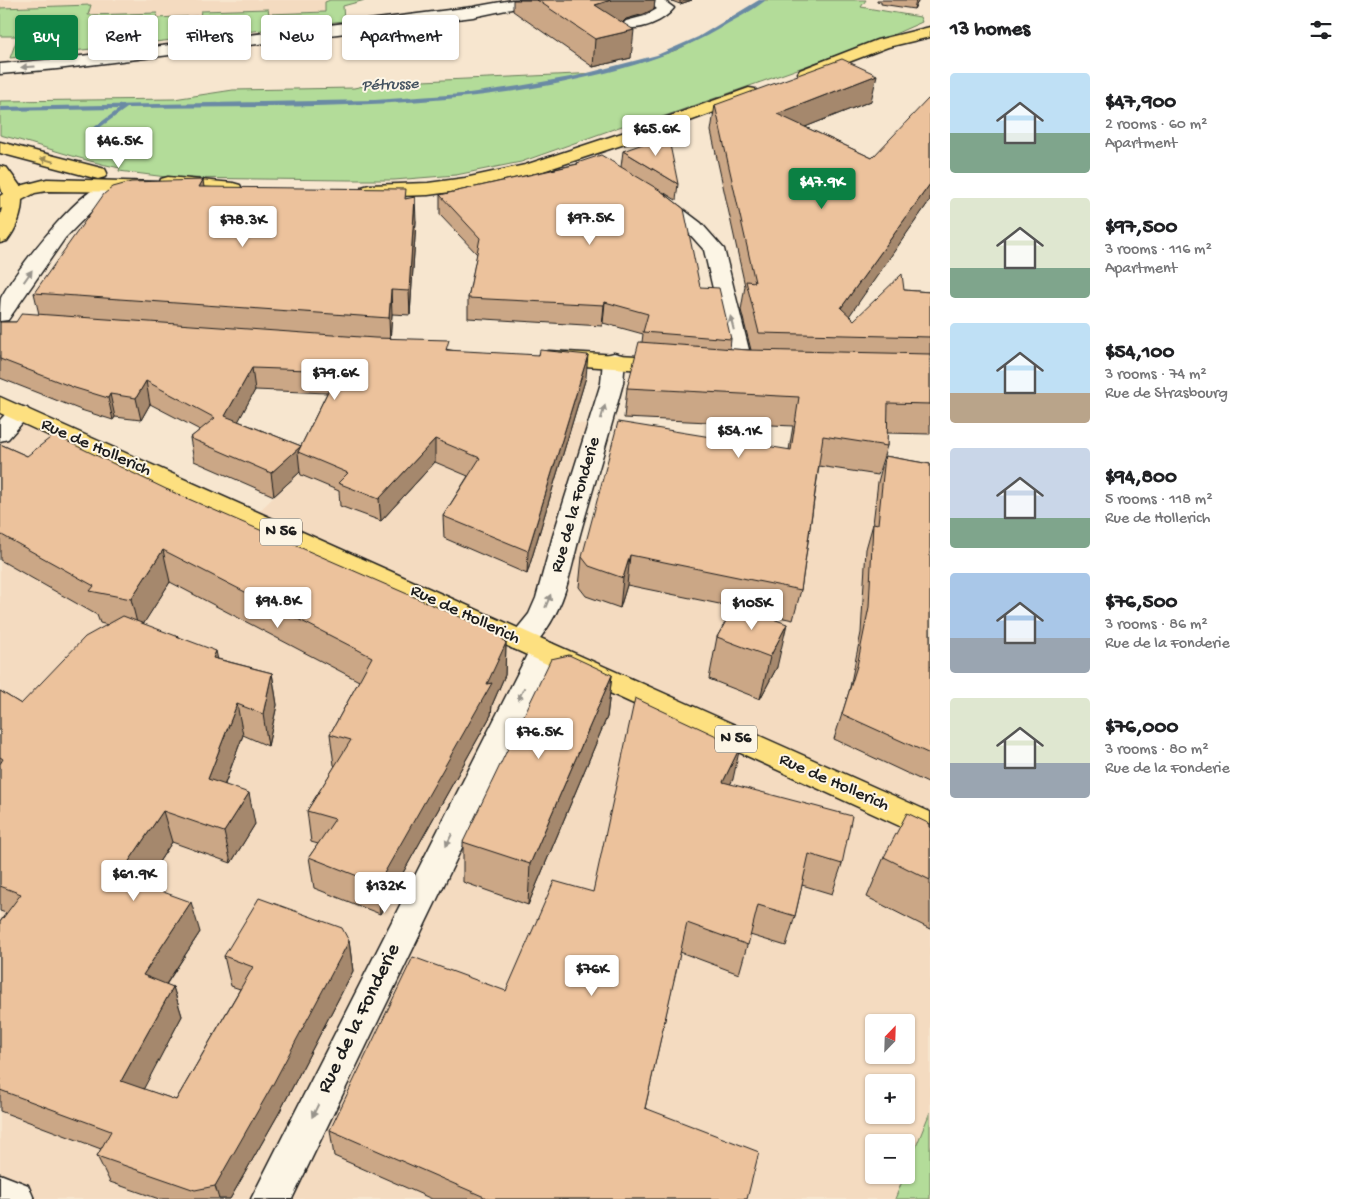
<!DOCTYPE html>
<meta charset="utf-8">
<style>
body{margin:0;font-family:"Gochi Hand",sans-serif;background:#f6f6f6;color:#202124;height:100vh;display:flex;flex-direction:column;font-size:19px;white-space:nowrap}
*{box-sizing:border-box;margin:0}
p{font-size:16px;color:#757577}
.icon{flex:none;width:28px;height:28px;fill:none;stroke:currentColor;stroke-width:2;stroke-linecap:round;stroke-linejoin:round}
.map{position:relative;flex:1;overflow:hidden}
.details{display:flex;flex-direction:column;background:#fff;width:425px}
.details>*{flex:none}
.hud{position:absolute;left:15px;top:15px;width:475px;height:45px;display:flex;gap:10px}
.needle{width:32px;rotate:23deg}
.tools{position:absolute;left:865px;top:1014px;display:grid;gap:10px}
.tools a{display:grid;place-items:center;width:50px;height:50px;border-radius:5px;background:#fff;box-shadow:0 1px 4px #0004;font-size:25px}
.price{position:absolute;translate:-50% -42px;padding:0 11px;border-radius:5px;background:#fff;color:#222;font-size:16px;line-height:32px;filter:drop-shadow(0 1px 2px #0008)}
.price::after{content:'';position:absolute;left:50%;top:30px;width:15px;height:11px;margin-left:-8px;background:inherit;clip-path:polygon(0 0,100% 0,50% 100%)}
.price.on{background:#0b8043;color:#fff}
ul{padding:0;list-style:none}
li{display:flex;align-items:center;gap:15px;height:125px;padding:0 20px}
li span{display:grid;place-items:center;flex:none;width:140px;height:100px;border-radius:5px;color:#555}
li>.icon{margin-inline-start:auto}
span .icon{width:60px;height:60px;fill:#fffc;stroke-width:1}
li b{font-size:21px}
h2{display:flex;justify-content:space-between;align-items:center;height:60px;padding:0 20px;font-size:21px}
.tag{padding:0 18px;border-radius:5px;background:#fff;box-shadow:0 1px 4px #0004;font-size:18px;line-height:45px}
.tag.on{background:#0b8043;color:#fff}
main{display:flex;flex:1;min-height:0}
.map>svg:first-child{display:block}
.built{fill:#f4dbc0;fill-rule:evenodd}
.green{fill:#b3dc99;stroke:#687c5a}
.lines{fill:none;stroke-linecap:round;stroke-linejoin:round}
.stream{fill:#6b8aa4;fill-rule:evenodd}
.minor-casing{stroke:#1c1c1c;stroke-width:3}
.major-casing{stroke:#1c1c1c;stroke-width:3}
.minor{fill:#fcf5e5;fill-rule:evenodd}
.major{fill:#fde080;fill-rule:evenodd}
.wall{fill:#cba786;stroke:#1c1c1c;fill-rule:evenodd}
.shaded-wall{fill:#a5886d;stroke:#1c1c1c}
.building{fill:#ecc29c;stroke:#1c1c1c;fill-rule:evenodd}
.oneway{fill:#97938b}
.oneway2{fill:#988853}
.labels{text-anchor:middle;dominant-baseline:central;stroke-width:4;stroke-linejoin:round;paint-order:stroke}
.far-water-label{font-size:16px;font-style:italic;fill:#445360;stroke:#fcf5e5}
.shield{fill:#fcf5e5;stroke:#5f5d58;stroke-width:1}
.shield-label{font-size:16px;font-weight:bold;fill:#1c1c1c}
.street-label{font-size:18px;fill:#1c1c1c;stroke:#fcf5e5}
.near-street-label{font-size:21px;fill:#1c1c1c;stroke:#fcf5e5}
</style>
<main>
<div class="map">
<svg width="930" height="1199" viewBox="0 0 930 1199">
<rect width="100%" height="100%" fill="#f7e6cf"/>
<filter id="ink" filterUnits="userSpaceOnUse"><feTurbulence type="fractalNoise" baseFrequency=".02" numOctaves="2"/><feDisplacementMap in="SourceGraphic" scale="10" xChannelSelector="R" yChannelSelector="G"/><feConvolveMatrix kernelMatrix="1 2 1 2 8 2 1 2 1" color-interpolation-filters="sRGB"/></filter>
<g filter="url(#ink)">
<g class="built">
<polygon points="0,0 330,0 325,2 326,12 268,14 268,9 202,11 200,16 156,18 156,13 87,15 91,5 0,8"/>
<path d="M 0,404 L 252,518 L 303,469 L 546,421 L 602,425 L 566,536 L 636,551 L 705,447 L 930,484 L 930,1199 L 0,1199 ZM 874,1022 L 906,1022 L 906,1055 L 874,1055 ZM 874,1082 L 906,1082 L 906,1115 L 874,1115 ZM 874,1142 L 906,1142 L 906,1175 L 874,1175 Z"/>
</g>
<g class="green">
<polygon points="330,0 365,0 343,6 344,21 10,58 18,36 0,36 0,8 91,5 88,15 157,13 156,18 200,16 201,11 268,9 269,14 325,12 325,2"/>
<path d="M 763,0 L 866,0 L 861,7 L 920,17 L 922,22 L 888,37 L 628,129 L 622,126 L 521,162 L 456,175 L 394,180 L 349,180 L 174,178 L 119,171 L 120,168 C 79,160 41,145 0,135 L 0,101 L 174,99 L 233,90 L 354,88 L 378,83 L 599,73 L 641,62 L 676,50 L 702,37 Z"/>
<polygon points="930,1112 930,1199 895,1199"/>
</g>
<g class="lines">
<path class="stream" d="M 759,0 L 766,0 C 755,9 740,17 727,24 C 674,57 622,70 561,83 C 418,111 271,106 127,108 L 95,131 L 93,130 L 93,128 L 119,109 L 0,111 L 0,107 L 375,100 L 462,94 L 519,86 L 576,76 L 657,55 L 698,37 Z"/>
<defs>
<g id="minor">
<polygon points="512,0 542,0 540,3 535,4 473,17 57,69 0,74 0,64 57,59 473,7"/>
<path d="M 646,0 L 663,0 L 674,8 C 664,21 641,31 626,27 L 623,24 L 626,21 L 645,16 L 657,9 Z"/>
<path d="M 101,186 L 108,188 L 110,192 L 65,238 L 8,320 L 0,321 C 0,315 0,304 1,298 C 13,274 76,193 101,186 Z"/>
<polygon points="657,193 664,195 701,223 724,249 754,370 751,375 743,377 735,375 732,370 704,250 687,231 650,203 647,199 650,195"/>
<path d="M 614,353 L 622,355 L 625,360 L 623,383 C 610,431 596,479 582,527 C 569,572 568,605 536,643 L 543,640 L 553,644 L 557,651 L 292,1199 L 251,1199 L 530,649 L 521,651 L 511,648 L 507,641 L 529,614 L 536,598 L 553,536 L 601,383 L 603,360 L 606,355 Z"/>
<polygon points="19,406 27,408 31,413 8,439 0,441 0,420 11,408"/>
<polygon points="0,1174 28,1185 34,1199 0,1199"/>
</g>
<g id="major">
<polygon points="930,27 930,37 888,47 812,76 800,76 798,73 800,70 877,40"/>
<polygon points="749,88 755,89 757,93 755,97 649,136 537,173 465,190 428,195 369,197 362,195 360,191 362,187 369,185 428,183 465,178 525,165 637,128"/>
<polygon points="0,142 105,169 107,173 105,177 98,179 0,153"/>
<path d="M 0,166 L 7,168 L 20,186 L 47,179 L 160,182 L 161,179 L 168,177 L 233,183 L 240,185 L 242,189 L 240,193 L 233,195 L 163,187 L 161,190 L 154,192 L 47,191 L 35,193 L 22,200 C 22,215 16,229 7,241 L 0,243 L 0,216 L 2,208 L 0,209 L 0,196 L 3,194 L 0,185 Z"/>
<polygon points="549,351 671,358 679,360 682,365 679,370 671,372 541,363 538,358 541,353"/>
<polygon points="0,397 930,812 930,840 0,413"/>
</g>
</defs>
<use href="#minor" class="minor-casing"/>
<use href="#major" class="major-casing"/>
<use href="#minor" class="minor"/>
<use href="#major" class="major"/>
</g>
<g class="wall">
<polygon points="513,0 655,0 654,9 644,14 626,19 622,23 631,58 593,67 513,11"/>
<polygon points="669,0 692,0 680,4"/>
<polygon points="877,0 919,0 914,9 881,4 881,2 877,1"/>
<polygon points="930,100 930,200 849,315 854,320 904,290 930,292 930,434 887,433 887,446 878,475 819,466 801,590 793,620 752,611 777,667 760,699 709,679 717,637 734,607 627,585 620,608 586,596 579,587 582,557 789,450 793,426 624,418 627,388 642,342 643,334 603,323 602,326 468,318 468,298 477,254 440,215 440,195 577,164 577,163 621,167 623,151 678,184 676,200 663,192 700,287 731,339 730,349 751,350 741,310 745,286 711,131 715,105 871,101 805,127 872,158"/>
<path d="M 204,187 L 407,199 L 416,221 L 410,315 L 392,314 L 390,338 L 586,377 L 527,574 L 444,538 L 443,516 L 468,476 L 435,462 L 381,521 L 340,506 L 339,491 L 301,475 L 300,472 L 274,496 L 194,461 L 190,438 L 200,430 L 150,404 L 141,420 L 115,417 L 113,420 L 81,410 L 0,378 L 0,322 L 16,322 L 39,314 L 34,293 ZM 255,390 L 327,393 L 301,446 L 238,421 Z"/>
<polygon points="0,444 27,456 168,490 506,643 505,675 492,705 491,715 380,914 314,888 309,857 318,844 311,842 307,811 335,766 334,765 330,734 359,681 170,582 143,624 218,659 272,673 277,705 268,746 243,735 225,784 255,824 231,863 172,842 144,885 200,932 166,985 173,987 182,1016 143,1089 176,1100 240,989 231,986 224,956 349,941 353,971 279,1113 230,1199 159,1199 110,1182 97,1156 101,1149 0,1111 0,922 6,913 0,911 0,691 21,704 108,625 100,623 97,615 0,560"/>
<polygon points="885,456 930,464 930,784 834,739 849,692 861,633 866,549 873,524 878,482"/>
<polygon points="612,675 607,717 528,905 463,882 463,842"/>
<polygon points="733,779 730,784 842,864 832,894 802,885 795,916 786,946 750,935 739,974 680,952 645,1108 747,1199 432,1199 334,1156 330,1130 506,991 593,892"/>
<polygon points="930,824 930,929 867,897 884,857"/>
</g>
<g class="shaded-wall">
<polygon points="611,0 655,0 654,9 644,14 626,19 621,24 595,5"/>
<polygon points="680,0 692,0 680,4"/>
<polygon points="916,0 919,0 914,9"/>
<polygon points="634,30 631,58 593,67 595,39"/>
<polygon points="877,75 871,101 772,140 777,114"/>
<polygon points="203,180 206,203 199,187"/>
<polygon points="930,184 930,200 836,335 841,308"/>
<polygon points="415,197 416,221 410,315 409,291"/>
<polygon points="391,290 392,314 390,343 389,318"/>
<polygon points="605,302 603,323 602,326 604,305"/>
<polygon points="588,355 586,377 527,574 528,551"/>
<polygon points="252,368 255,390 229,439 225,416"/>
<polygon points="146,381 150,404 141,420 136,398"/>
<polygon points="110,394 115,417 113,420 108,398"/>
<polygon points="435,439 435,462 381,521 379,499"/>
<polygon points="301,446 298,452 300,472 274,496 271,473"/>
<polygon points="163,550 170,582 139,631 131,599"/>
<polygon points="630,555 627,585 620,608 623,578"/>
<polygon points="787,624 777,667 760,699 770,657"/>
<polygon points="506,643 505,675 492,705 491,715 380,914 378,884"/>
<polygon points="216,651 223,683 213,658"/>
<polygon points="272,673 277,705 268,746 263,714"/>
<polygon points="612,675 607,717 528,905 530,864"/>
<polygon points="237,704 243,735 215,810 208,779"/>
<polygon points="740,747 733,779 716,812 723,782"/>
<polygon points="249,793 255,824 231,863 224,832"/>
<polygon points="163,811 172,842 130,906 119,876"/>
<polygon points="191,902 200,932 153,1004 143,975"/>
<polygon points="349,941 353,971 279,1113 230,1199 219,1199 215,1186"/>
<polygon points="173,987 182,1016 133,1109 121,1081"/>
</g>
<g class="building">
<polygon points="537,0 611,0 595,5 634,30 595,39"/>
<polygon points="842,59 877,75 777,114 872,158 928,99 930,100 930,184 841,308 854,320 902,274 904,290 930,292 930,337 759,333 746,281 755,282 715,105"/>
<polygon points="668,135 678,184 623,151"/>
<polygon points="601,155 661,191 684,209 700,287 719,288 731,339 643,332 648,314 605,302 604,305 468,298 480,238 440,195 578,164 577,163"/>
<polygon points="203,180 199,187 406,189 405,199 415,197 409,291 391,290 389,318 34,293 104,194 113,187 131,182"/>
<path d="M 22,313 L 375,338 L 449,340 L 446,350 L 539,355 L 540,350 L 588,355 L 528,551 L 443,516 L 480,458 L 435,439 L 379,499 L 338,483 L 348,473 L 298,452 L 301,446 L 271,473 L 190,438 L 215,418 L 146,381 L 136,398 L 110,394 L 108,398 L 75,388 L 0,359 L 0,322 L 16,322 ZM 252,368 L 338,371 L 301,446 L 225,416 Z"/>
<polygon points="639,342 748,350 930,354 930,404 888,403 887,446 823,436 801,590 630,555 623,578 589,566 582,557 618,422 791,450 799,397 627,388"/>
<polygon points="54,435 168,490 497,633 506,643 487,684 492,683 378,884 309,857 335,819 307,811 351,740 330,734 372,657 163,550 131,599 90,591 94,586 0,534 0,444 27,456"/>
<polygon points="885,456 930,464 930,754 842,714 857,666 869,607 873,523 878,524"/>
<polygon points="735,605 787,624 770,657 717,637"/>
<polygon points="123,616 216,651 213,658 272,673 263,714 237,704 208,779 249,793 224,832 163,811 119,876 191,902 143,975 173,987 121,1081 176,1100 253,967 224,956 259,898 342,928 349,941 272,1086 215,1186 195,1190 97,1156 111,1131 0,1090 0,922 21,894 0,886 0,764 3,759 0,757 0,691 21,704 85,637"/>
<polygon points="569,655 612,675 530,864 463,842 551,659"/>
<polygon points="635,698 740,747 723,782 852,816 842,864 809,854 795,916 758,905 748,945 687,923 645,1108 759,1152 747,1199 489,1199 330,1130 413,957 506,991 554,881 593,892"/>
<polygon points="907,813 930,824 930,880 884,857"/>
</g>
<defs><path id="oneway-solid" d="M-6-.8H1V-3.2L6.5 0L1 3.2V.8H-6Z" transform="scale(1.25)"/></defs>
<g class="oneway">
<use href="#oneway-solid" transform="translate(28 67) rotate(176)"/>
<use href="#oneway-solid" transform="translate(28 276) rotate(-55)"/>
<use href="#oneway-solid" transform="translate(732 323) rotate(-104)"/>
<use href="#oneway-solid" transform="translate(603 412) rotate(-73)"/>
<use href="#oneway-solid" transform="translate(548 601) rotate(-68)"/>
<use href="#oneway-solid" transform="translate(521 694) rotate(117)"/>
<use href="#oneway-solid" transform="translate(449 840) rotate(116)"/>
<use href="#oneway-solid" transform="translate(315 1111) rotate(116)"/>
</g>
<use class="oneway2" href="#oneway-solid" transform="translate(47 160) rotate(-164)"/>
</g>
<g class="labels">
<g class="far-water-label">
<text transform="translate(390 86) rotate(-2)">Pétrusse</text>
</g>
<g class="shield">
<rect x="260" y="518.5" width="42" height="27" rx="4"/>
<rect x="715" y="725.5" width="42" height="27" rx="4"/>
</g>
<g class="shield-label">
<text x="281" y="532">N 56</text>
<text x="736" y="739">N 56</text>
</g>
<g class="street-label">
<text transform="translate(96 448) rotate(24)">Rue de Hollerich</text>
<text transform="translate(576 505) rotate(-74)">Rue de la Fonderie</text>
<text transform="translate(465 615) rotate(25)">Rue de Hollerich</text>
<text transform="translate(834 783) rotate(24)">Rue de Hollerich</text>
</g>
<g class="near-street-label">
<text transform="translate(360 1019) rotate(-64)">Rue de la Fonderie</text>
</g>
</g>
</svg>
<div class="tools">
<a><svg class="needle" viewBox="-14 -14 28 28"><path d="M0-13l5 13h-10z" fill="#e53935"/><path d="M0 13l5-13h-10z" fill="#757577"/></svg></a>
<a>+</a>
<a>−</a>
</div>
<b class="price" style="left:656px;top:157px">$65.6K</b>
<b class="price" style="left:119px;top:169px">$46.5K</b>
<b class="price on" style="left:822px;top:210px">$47.9K</b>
<b class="price" style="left:590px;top:246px">$97.5K</b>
<b class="price" style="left:243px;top:248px">$78.3K</b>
<b class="price" style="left:335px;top:401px">$79.6K</b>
<b class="price" style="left:739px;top:459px">$54.1K</b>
<b class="price" style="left:278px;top:629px">$94.8K</b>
<b class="price" style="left:752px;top:631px">$105K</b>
<b class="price" style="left:539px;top:760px">$76.5K</b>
<b class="price" style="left:134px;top:902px">$61.9K</b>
<b class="price" style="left:385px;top:914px">$132K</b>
<b class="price" style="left:592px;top:997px">$76K</b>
<div class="hud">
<a class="tag on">Buy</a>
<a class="tag">Rent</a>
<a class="tag">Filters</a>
<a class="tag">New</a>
<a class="tag">Apartment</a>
</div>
</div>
<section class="details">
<h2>13 homes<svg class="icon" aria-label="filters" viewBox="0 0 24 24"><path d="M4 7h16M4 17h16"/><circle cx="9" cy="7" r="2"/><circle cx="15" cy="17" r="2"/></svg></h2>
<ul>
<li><span style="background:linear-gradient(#bfe0f5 60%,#7fa58c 0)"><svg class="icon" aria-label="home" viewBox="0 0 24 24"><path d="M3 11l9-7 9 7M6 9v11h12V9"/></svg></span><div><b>$47,900</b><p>2 rooms · 60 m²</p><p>Apartment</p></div></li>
<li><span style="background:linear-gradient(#dfe7d0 70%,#7fa58c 0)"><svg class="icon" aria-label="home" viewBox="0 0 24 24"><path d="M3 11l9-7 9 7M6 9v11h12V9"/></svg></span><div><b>$97,500</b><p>3 rooms · 116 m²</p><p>Apartment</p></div></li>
<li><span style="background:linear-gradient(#bfe0f5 70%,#b9a48a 0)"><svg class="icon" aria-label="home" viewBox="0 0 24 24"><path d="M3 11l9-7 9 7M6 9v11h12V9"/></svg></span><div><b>$54,100</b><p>3 rooms · 74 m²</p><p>Rue de Strasbourg</p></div></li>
<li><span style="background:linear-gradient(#c9d6e8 70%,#7fa58c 0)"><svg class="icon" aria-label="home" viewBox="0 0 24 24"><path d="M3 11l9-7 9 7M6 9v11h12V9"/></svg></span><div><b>$94,800</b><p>5 rooms · 118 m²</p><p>Rue de Hollerich</p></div></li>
<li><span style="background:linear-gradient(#a9c7e8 65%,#9aa5b1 0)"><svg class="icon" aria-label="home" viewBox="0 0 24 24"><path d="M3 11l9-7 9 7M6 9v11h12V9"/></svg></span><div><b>$76,500</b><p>3 rooms · 86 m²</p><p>Rue de la Fonderie</p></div></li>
<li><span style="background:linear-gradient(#dfe7d0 65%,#9aa5b1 0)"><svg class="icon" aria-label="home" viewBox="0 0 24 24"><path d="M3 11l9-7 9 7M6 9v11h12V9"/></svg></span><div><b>$76,000</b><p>3 rooms · 80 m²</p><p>Rue de la Fonderie</p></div></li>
</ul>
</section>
</main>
